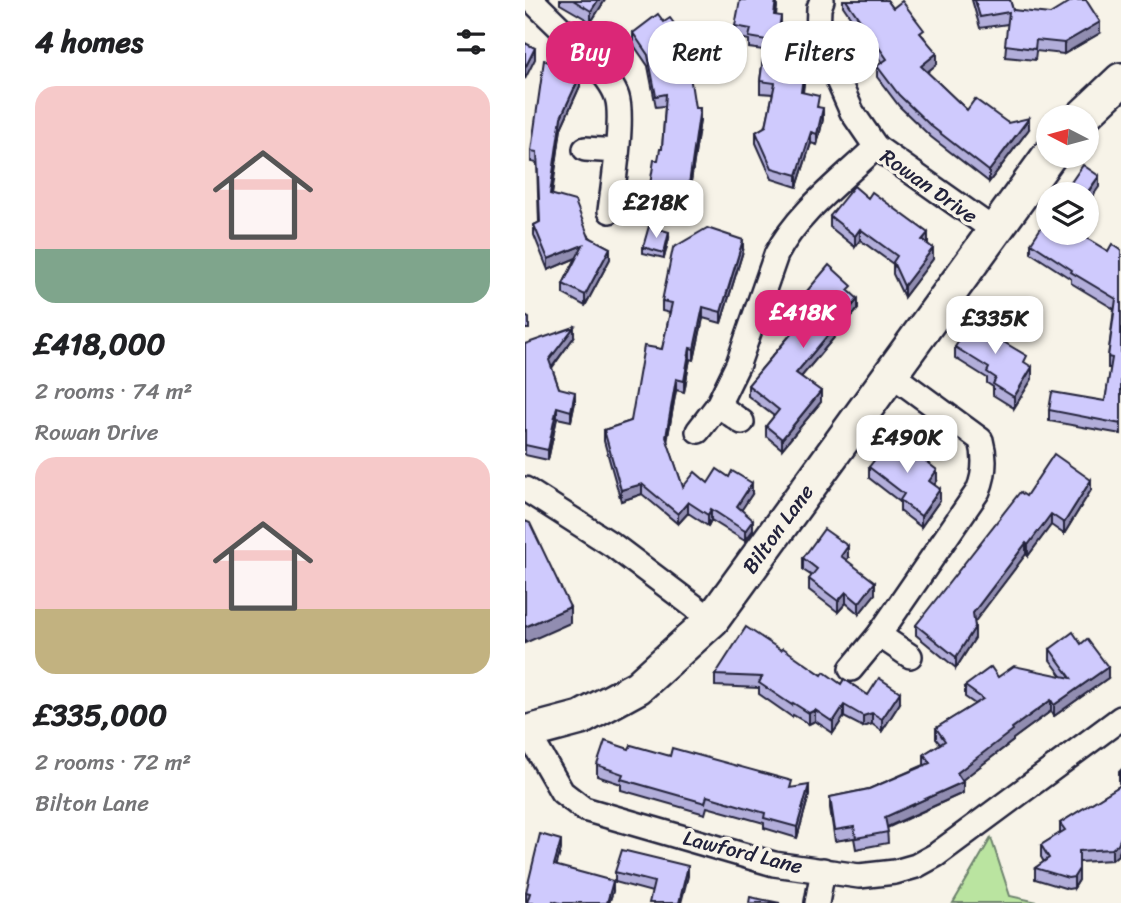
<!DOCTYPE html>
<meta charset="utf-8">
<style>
body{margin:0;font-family:Sriracha,sans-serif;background:#f2f2f2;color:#202124;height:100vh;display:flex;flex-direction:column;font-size:26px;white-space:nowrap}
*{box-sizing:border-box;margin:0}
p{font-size:23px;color:#757577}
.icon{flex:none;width:38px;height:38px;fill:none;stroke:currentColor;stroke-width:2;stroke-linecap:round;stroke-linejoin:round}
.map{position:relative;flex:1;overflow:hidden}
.sheet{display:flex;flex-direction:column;background:#fff;width:525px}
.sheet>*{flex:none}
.hud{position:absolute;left:21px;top:21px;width:469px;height:63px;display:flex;gap:14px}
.needle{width:46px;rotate:276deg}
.controls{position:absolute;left:511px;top:105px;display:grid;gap:14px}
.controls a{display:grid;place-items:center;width:63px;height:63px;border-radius:50%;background:#fff;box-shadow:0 2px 5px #0004;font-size:35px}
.price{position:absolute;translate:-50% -60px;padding:0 16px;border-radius:14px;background:#fff;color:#222;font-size:23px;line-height:46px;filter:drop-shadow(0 2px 4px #0008)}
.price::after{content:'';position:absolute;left:50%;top:42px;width:21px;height:16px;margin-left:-10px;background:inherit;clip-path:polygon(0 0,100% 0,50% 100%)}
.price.active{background:#db2777;color:#fff}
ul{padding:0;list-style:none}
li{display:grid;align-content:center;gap:14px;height:371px;padding:0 35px}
li span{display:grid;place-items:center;height:217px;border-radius:21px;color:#555}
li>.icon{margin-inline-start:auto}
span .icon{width:126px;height:126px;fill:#fffc;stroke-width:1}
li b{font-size:30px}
h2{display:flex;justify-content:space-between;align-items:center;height:84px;padding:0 35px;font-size:30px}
.pill{padding:0 24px;border-radius:28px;background:#fff;box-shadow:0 2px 5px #0004;font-size:24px;line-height:63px}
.pill.active{background:#db2777;color:#fff}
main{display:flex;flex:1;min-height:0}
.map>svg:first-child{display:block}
.green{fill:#bae4a0;stroke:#6e836e;stroke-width:2}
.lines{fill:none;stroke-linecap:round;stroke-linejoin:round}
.street-casing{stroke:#22223b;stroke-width:28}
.secondary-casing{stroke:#22223b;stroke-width:38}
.street{stroke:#f7f3e8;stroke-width:23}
.secondary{stroke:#f7f3e8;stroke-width:33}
.wall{fill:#b2aeda;stroke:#22223b;stroke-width:2}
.shaded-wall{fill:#918db1;stroke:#22223b;stroke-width:2}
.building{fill:#cfcafd;stroke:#22223b;stroke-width:2}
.labels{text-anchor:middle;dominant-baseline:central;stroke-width:7;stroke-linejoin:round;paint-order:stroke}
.street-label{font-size:21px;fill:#22223b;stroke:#f7f3e8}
</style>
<main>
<section class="sheet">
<h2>4 homes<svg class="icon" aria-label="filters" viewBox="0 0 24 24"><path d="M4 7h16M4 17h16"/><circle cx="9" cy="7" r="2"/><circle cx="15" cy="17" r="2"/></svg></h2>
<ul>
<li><span style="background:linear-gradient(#f6c9c9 75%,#7fa58c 0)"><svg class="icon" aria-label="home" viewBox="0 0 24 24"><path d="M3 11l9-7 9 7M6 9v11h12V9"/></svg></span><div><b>£418,000</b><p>2 rooms · 74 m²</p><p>Rowan Drive</p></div></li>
<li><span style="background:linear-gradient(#f6c9c9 70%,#c2b280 0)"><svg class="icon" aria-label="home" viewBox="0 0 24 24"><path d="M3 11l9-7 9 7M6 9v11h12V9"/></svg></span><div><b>£335,000</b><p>2 rooms · 72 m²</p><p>Bilton Lane</p></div></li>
</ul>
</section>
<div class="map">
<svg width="596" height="903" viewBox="0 0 596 903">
<rect width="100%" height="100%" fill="#f7f3e8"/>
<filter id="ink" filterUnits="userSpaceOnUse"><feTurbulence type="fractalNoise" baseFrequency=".0143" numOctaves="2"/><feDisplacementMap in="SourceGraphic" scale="14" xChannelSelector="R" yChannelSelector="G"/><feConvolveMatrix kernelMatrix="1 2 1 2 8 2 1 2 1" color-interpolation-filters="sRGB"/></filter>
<g filter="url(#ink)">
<polygon class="green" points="466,838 485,896 517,903 428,903"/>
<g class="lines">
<defs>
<g id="street">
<path d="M 7,0 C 29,23 84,71 92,97 C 99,118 88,187 85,211"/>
<polyline points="297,0 294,8 293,35 327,112 351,147"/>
<polyline points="60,149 92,151"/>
<polyline points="193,405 217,422"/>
<path d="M 173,431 L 193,405 L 213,364 L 251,255 C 273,212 317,180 351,147 L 470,231"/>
<polyline points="0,489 89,546 187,620"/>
<polyline points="354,635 385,656"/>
<path d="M 326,669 L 354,635 L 453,491 C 460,474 461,458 456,440 L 366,374"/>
<polyline points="3,733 37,792 59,809 249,864 334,876 370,872 391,866 411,855 596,718"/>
<polyline points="292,903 298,870"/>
</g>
<g id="secondary">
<polyline points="557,117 596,80"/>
<polyline points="0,733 56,718 113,687 187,620 524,156"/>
</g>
</defs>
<use href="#street" class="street-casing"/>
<use href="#secondary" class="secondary-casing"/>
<use href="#street" class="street"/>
<use href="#secondary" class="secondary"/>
</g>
<g class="wall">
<polygon points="35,0 80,0 66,22 35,4"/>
<polygon points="252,0 251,16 256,27 253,45 273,62 280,74 278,93 294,108 298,119 292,145 286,143 272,187 247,179 231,143 231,132 241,126 248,94 235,93 235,81 239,50 224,48 224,40 210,37 210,26"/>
<polygon points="318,0 362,0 368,8 399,37 412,64 402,72 442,110 504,129 464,182 406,137 374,106 352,77 352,66 357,63 318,6"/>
<polygon points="447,0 485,0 488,10 575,33 539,54 511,51 510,60 480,57 483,24 455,28"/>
<polygon points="108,33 170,108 175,120 163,202 125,197 125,185 137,149 140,106 131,107 123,66 108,44"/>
<polygon points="55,86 36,128 27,195 85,259 60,306 38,294 38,284 51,258 23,270 9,235 9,225 14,223 12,163 6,162 6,151"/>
<polygon points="305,216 403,244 408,259 379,297 368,274 368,264 335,240 330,247 305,227"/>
<polygon points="144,238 139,258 118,253 118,247"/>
<polygon points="506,243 583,251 596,250 596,434 524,421 524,410 580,401 586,368 583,368 583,357 589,309 546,283 546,279 506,253"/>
<polygon points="218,251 196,323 178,318 169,360 165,359 159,392 151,390 142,441 158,487 183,483 227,494 216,510 228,530 220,541 186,520 183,526 163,513 153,524 117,494 96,501 79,441 79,430 106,421 137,349 145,313 137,311 137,301"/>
<polygon points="327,294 333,309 276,377 296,402 257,449 241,436 241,426 249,416 223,396 223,385 273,326 266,320 266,310"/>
<polygon points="0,316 4,318 4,329 0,329"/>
<polygon points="49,337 27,368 34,388 50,402 46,421 32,418 23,460 0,455 0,344"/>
<polygon points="475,340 502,365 507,379 489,408 468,395 468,387 462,383 462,378 430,358 430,347"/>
<polygon points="344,467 412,481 409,485 415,500 396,527 375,511 375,502 344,478"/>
<polygon points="566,490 539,534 526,525 503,556 501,554 449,622 450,638 431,668 391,635 391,625 501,496"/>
<polygon points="278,558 323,558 321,560 350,594 334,614 321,603 313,612 284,590 284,579 287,576 278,570"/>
<polygon points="525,649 583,678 529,716 526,711 488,739 488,741 437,780 438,793 362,828 363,843 331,849 329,838 310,841 305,808 305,797 344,789 399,765 399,754 415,744 411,739 411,728 450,704 440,697 440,686 473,677 537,676 525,660"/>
<polygon points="256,650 297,675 316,684 343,695 375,703 357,731 347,724 338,727 319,717 308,733 290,721 284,724 268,715 267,717 234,694 234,688 190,686 190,675"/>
<polygon points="104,749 145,756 267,788 284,795 272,838 239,828 239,823 182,807 180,814 96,790 96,784 72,776 72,765"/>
<polygon points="596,770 596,848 593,855 587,860 554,862 554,880 549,888 543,889 510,879 510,868 519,862 516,857 516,845 535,833 535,823 596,785 594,783 594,772"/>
<polygon points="36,849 31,866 88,891 84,903 2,903 2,902 1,901 1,892"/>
<polygon points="90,872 163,876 127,892 90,882"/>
</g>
<g class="shaded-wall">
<polygon points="73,0 80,0 66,22 66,11"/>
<polygon points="251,0 252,7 249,26 249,15"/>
<polygon points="256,16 256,27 252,53 252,42"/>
<polygon points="575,22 575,33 539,54 539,43"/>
<polygon points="10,48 10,59 0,79 0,68"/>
<polygon points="412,53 412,64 396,77 396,66"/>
<polygon points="280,63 280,74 276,104 276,92"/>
<polygon points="55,76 55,86 36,128 25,205 25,194 36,117"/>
<polygon points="175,108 175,120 163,202 163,191"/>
<polygon points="298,108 298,119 292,145 292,134"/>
<polygon points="504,118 504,129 464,182 464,171"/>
<polygon points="286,132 286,143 272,187 272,175"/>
<polygon points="574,176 574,187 562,204 562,194"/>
<polygon points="335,229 335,240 330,247 330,236"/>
<polygon points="144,232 144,238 139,258 139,253"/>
<polygon points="403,233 403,244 397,240"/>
<polygon points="218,240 218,251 196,323 196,312"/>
<polygon points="58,245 58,255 23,270 23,259"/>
<polygon points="85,248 85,259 60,306 60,295"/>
<polygon points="408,248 408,259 379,297 379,286"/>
<polygon points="333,299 333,309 271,383 271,373"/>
<polygon points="178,307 178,318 169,360 169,349"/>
<polygon points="49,327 49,337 24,371 24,360"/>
<polygon points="165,348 165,359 159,392 159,381"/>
<polygon points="507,367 507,379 489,408 489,397"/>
<polygon points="151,379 151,390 141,448 141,437"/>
<polygon points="296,391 296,402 257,449 257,439"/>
<polygon points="50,392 50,402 46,421 46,411"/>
<polygon points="32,407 32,418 23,460 23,450"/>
<polygon points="412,470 412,481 404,492 404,481"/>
<polygon points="566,480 566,490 539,534 539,523"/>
<polygon points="227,483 227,494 212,517 212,506"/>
<polygon points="117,484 117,494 96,501 96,490"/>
<polygon points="415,489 415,500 396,527 396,516"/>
<polygon points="163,502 163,513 153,524 153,514"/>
<polygon points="186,509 186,520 183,526 183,515"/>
<polygon points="526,514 526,525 503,556 503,545"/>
<polygon points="228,520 228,530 220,541 220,531"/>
<polygon points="501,543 501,554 448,624 448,613"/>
<polygon points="323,546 323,558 316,567 316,556"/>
<polygon points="350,582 350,594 334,614 334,603"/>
<polygon points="321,592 321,603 313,612 313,601"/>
<polygon points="45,607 45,623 0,643 0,627"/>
<polygon points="450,627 450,638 431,668 431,657"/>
<polygon points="583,667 583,678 529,716 529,705"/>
<polygon points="375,692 375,703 357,731 357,719"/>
<polygon points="526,700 526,711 488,739 488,741 432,784 432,773 487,728"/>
<polygon points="319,705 319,717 308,733 308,722"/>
<polygon points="290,710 290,721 284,724 284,713"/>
<polygon points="347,713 347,724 338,727 338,716"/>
<polygon points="438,782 438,793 360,828 360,817"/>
<polygon points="284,785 284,795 272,838 272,827"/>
<polygon points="596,837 596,848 593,855 587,860 587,849"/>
<polygon points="36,840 36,849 29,875 29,865"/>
<polygon points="554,851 554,880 549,888 549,877"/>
<polygon points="163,866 163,876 156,903 154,903"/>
<polygon points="88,881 88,891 84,903 82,903"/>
</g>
<g class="building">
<polygon points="48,0 73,0 66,11"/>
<polygon points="215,0 251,0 249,15 256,16 252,42 224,37 226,29 210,26"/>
<polygon points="321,0 362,0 368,8 377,1 399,30 395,33 412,53 396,66 442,110 450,99 483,123 504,118 464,171 406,126 374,95 352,66 362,59"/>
<polygon points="450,0 485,0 488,10 525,14 548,0 561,0 575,22 539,43 511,40 510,49 480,45 484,12 455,17"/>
<polygon points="133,14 139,22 145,18 159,37 170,108 175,108 163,191 125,185 129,160 133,160 135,149 137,149 141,94 131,96 123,55 108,33"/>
<polygon points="0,43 10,48 0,68"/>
<polygon points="240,44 274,47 272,62 280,63 276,92 294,96 292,107 298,108 292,134 286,132 272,175 247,168 231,132 241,126 250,83 235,81"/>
<polygon points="19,60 55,76 36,117 25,194 50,201 64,237 85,248 60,295 38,284 58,245 23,259 9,225 15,222 12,152 6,151"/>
<polygon points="558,165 574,176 561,194 538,194"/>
<polygon points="329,186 343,198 347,192 403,233 397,240 408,248 379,286 368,262 372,256 335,229 330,236 305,216"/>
<polygon points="523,217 523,233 553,233 583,251 587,244 596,250 596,424 524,410 527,392 580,401 587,358 583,357 591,299 546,272 547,270 506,243"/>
<polygon points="124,226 144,232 139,253 118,247"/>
<polygon points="182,228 218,240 196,312 178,307 169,349 165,348 159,381 151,379 141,437 158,487 170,472 183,483 192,469 204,477 207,471 227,483 212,506 228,520 220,531 186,509 183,515 163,502 153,514 117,484 96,490 79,430 106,421 119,346 137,349 147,303 137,301 148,248"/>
<polygon points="304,265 327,286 323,290 333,299 271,373 296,391 257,439 241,426 254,410 223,385 278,320 266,310"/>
<polygon points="449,317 475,333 472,338 502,356 499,362 507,367 489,397 468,384 471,378 462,372 464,368 430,347"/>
<polygon points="49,327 24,360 34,388 50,392 46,411 32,407 23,450 0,445 0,344"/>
<polygon points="368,436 412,470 404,481 415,489 396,516 375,500 379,494 344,467"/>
<polygon points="529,454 566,480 539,523 526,514 503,545 501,543 448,613 450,627 431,657 391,625 495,492 501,496"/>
<polygon points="0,521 5,523 45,607 0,627"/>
<polygon points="299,529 323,546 316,556 350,582 334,603 321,592 313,601 284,579 292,569 278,558"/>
<polygon points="221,627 256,650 258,648 297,675 299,672 316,684 319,679 343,695 354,678 375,692 357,719 347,713 338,716 319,705 308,722 290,710 284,713 268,703 267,705 234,683 237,677 190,675"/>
<polygon points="548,632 556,644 562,639 583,667 529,705 526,700 487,728 488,730 432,773 438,782 360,817 363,832 331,838 329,827 310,830 305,797 344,789 405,763 399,754 420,741 411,728 458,699 440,686 466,667 473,677 489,666 546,678 525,649"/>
<polygon points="80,741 104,749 106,745 145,756 147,748 267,781 265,788 284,785 272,827 239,818 240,813 182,796 180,803 96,779 98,774 72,765"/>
<polygon points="596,785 596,837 593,844 587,849 554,851 554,869 549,877 543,878 510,868 524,858 516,845 540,830 535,823"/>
<polygon points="15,834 36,840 29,865 88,881 82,903 35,903 28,901 27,903 2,903 5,893 1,892"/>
<polygon points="97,850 163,866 154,903 124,903 129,882 90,872"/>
<polygon points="225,897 255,903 224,903"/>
</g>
</g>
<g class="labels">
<g class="street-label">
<text transform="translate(404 186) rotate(35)">Rowan Drive</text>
<text transform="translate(253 529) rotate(-54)">Bilton Lane</text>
<text transform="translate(218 852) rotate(14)">Lawford Lane</text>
</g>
</g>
</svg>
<div class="controls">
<a><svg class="needle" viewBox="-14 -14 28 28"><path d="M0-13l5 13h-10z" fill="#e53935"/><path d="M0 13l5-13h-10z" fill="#757577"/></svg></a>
<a><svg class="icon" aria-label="layers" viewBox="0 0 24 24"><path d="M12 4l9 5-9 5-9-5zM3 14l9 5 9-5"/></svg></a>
</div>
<b class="price" style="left:131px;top:240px">£218K</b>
<b class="price active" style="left:278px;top:350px">£418K</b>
<b class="price" style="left:470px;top:356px">£335K</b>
<b class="price" style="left:382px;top:475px">£490K</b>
<div class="hud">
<a class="pill active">Buy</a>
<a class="pill">Rent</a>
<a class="pill">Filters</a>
</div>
</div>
</main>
